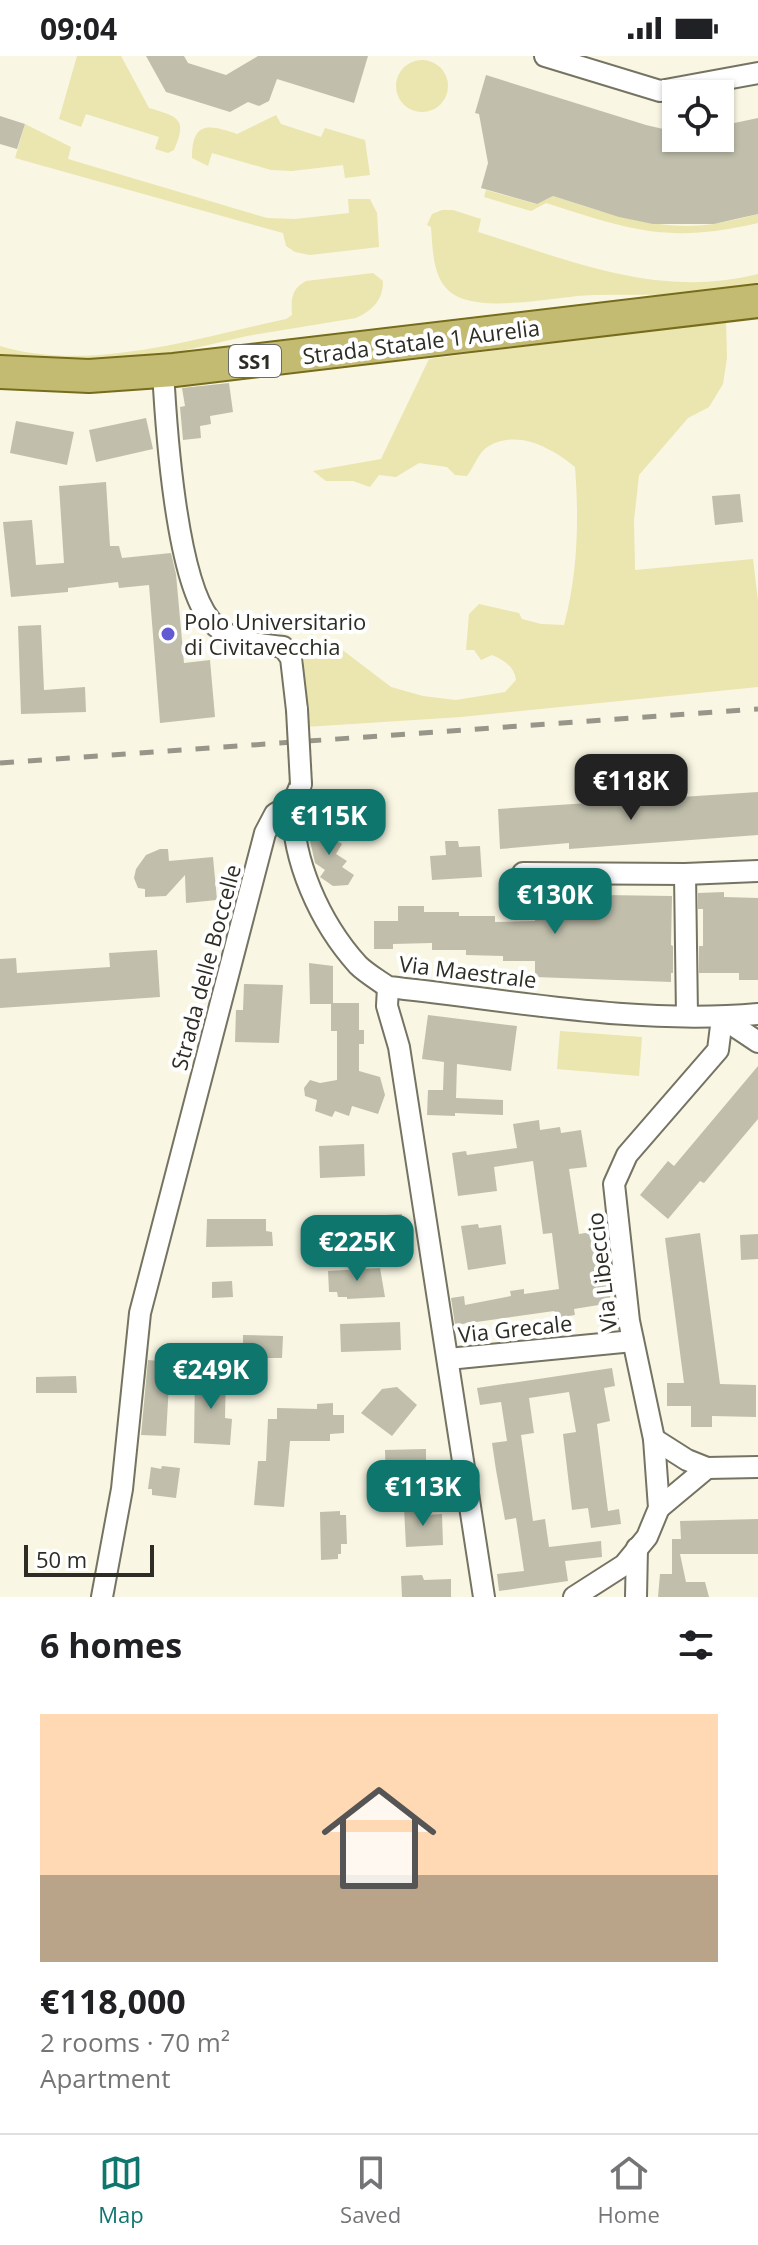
<!DOCTYPE html>
<meta charset="utf-8">
<style>
body{margin:0;font-family:"Open Sans",sans-serif;background:#f2f2f2;color:#202124;height:100vh;display:flex;flex-direction:column;font-size:30px;white-space:nowrap}
*{box-sizing:border-box;margin:0}
p{font-size:26px;color:#757577}
.icon{flex:none;width:44px;height:44px;fill:none;stroke:currentColor;stroke-width:2;stroke-linecap:round;stroke-linejoin:round}
.map{position:relative;height:1541px;overflow:hidden}
.drawer{display:flex;flex-direction:column;background:#fff;flex:1}
.drawer>*{flex:none}
.fabs{position:absolute;left:662px;top:24px;display:grid;gap:16px}
.fabs a{display:grid;place-items:center;width:72px;height:72px;border-radius:0px;background:#fff;box-shadow:0 2px 6px #0004;font-size:40px}
.scale{position:absolute;left:24px;bottom:20px;width:130px;box-sizing:border-box;padding-left:8px;border:4px solid #2d2d25;border-top:0;font-size:22px;line-height:28px;white-space:nowrap;color:#2d2d25;-webkit-text-stroke:6px #fff;paint-order:stroke}
.price{position:absolute;translate:-50% -68px;padding:0 18px;border-radius:16px;background:#0f766e;color:#fff;font-size:26px;line-height:52px;filter:drop-shadow(0 2px 4px #0008)}
.price::after{content:'';position:absolute;left:50%;top:48px;width:24px;height:18px;margin-left:-12px;background:inherit;clip-path:polygon(0 0,100% 0,50% 100%)}
.price.current{background:#222;color:#fff}
ul{padding:0;list-style:none}
li{display:grid;align-content:center;gap:16px;height:424px;padding:0 40px}
li span{display:grid;place-items:center;height:248px;border-radius:0px;color:#555}
li>.icon{margin-inline-start:auto}
span .icon{width:144px;height:144px;fill:#fffc;stroke-width:1}
li b{font-size:34px}
h2{display:flex;justify-content:space-between;align-items:center;height:96px;padding:0 40px;font-size:34px}
.status{display:flex;justify-content:space-between;align-items:center;height:56px;padding:0 40px;background:#fff;direction:ltr}
.status svg{height:22px;fill:currentColor}
.dock{display:flex;justify-content:space-around;align-items:center;height:112px;border-top:2px solid #e0e0e0;background:#fff;font-size:22px;color:#757577}
.dock a{display:grid;justify-items:center;gap:4px}
.dock .current{color:#0f766e}
.map>svg:first-child{display:block}
.green{fill:#ebe5af}
.building{fill:#c1bfac}
.lines{fill:none;stroke-linecap:round;stroke-linejoin:round}
.street-casing{stroke:#757362;stroke-width:24}
.primary-casing{stroke:#766c1b;stroke-width:36}
.street{stroke:#fff;stroke-width:20}
.primary{stroke:#c4bb73;stroke-width:32}
.rail{stroke:#989689;stroke-width:5;stroke-dasharray:14 14;stroke-linecap:butt}
.street-bridge-casing{stroke:#757362;stroke-width:24;stroke-linecap:butt}
.street-bridge{stroke:#fff;stroke-width:20}
.poi-dot{fill:#625ad3;stroke:#fff;stroke-width:3}
.labels{text-anchor:middle;dominant-baseline:central;stroke-width:8;stroke-linejoin:round;paint-order:stroke}
.shield{fill:#fff;stroke:#6c6c66;stroke-width:2}
.shield-label{font-size:20px;font-weight:bold;fill:#2d2d25}
.street-label{font-size:22px;fill:#2d2d25;stroke:#fff}
.poi-label{font-size:22px;fill:#2d2d25;stroke:#fff;text-anchor:start}
</style>
<div class="status"><b>09:04</b><svg viewBox="0 0 49 12"><path d="M0 12V9h3v3zM5 12V6h3v6zM10 12V3h3v9zM15 12V0h3v12zM26 1h20v11H26zM47 4h2v5h-2z"/></svg></div>
<div class="map">
<svg width="758" height="1541" viewBox="0 0 758 1541">
<rect width="100%" height="100%" fill="#f9f6e3"/>
<g class="green">
<path d="M 77,0 L 121,0 L 149,52 C 178,61 188,62 174,94 L 168,97 L 155,93 L 159,81 L 86,58 L 81,71 L 59,63 Z"/>
<circle cx="422" cy="30" r="26"/>
<path d="M 276,59 L 281,68 L 321,81 L 325,72 L 365,84 L 370,119 L 345,122 L 343,109 L 292,115 L 271,114 L 212,97 L 208,110 L 192,102 C 192,64 210,69 237,78 Z"/>
<polygon points="25,68 71,91 68,103 267,162 295,163 349,157 348,143 370,143 377,157 379,191 310,199 295,196 286,190 283,177 15,102"/>
<path d="M 486,134 L 536,148 L 553,140 C 606,157 658,176 714,168 C 729,165 744,162 758,158 L 758,167 C 668,188 631,174 546,147 L 531,155 L 484,141 Z"/>
<path d="M 442,154 L 453,154 L 481,163 L 478,176 C 572,205 658,243 758,218 L 758,232 C 703,241 648,238 593,239 C 557,240 483,258 453,238 C 432,224 433,194 431,171 L 427,169 L 432,158 Z"/>
<path d="M 373,217 L 383,225 C 383,244 373,254 356,262 L 247,280 L 143,304 L 0,306 L 0,290 C 89,317 197,282 286,263 L 292,259 C 291,243 291,233 306,225 Z"/>
<path d="M 726,264 L 727,302 L 723,328 L 709,351 L 688,362 L 639,419 L 634,464 L 635,514 L 753,503 L 758,545 L 758,631 L 461,661 L 305,671 L 304,600 L 312,585 L 332,586 L 391,631 L 423,640 L 456,644 L 505,636 L 516,624 C 514,610 504,604 492,599 L 481,604 L 474,594 L 466,594 L 469,558 L 479,548 L 519,557 L 522,563 L 541,568 L 564,569 C 578,517 579,463 575,411 C 553,392 517,373 489,390 C 479,395 474,411 467,420 L 455,419 L 447,411 L 419,407 L 396,421 L 379,419 L 370,431 L 353,425 L 326,425 L 313,415 L 381,403 L 429,303 Z"/>
<polygon points="560,975 642,981 639,1020 557,1013"/>
</g>
<g class="building">
<polygon points="146,0 184,0 188,7 226,19 258,0 368,0 354,47 277,23 269,45 259,50 248,46 230,56 166,36"/>
<polygon points="486,19 646,69 676,76 676,82 720,82 720,70 758,62 758,158 714,168 653,168 619,161 553,140 537,148 481,132 488,107 479,58 475,57"/>
<polygon points="0,60 25,68 17,93 0,88"/>
<polygon points="229,327 233,356 210,360 211,368 200,370 201,382 183,384 180,351 185,350 182,332"/>
<polygon points="146,362 153,393 96,406 89,374"/>
<polygon points="16,365 74,376 67,409 10,397"/>
<polygon points="106,426 110,490 119,490 122,502 171,497 176,518 184,607 210,604 215,661 160,667 149,529 119,532 118,526 68,532 68,536 11,541 3,466 32,464 36,509 64,507 59,430"/>
<polygon points="740,438 743,466 715,469 712,440"/>
<polygon points="41,569 44,634 85,631 86,656 21,658 18,570"/>
<polygon points="758,736 758,779 569,793 569,787 500,793 498,753"/>
<polygon points="318,767 332,777 330,780 342,788 336,798 347,805 342,811 354,819 348,829 333,830 320,821 325,814 315,807 309,780"/>
<polygon points="445,785 458,785 459,791 480,790 482,821 432,824 430,800 446,799"/>
<polygon points="160,793 168,793 169,805 213,801 217,844 186,847 185,819 166,840 145,841 145,833 138,832 134,822 136,813 146,799"/>
<polygon points="724,836 724,841 758,842 758,924 739,924 739,917 699,917 699,890 703,890 703,853 698,853 698,837"/>
<polygon points="535,838 672,840 671,889 673,890 673,917 671,917 671,926 535,921 535,905 503,905 503,900 466,899 466,894 432,894 432,887 393,888 393,893 374,893 374,865 398,865 398,850 424,850 424,856 459,856 459,860 495,860 495,866 535,865"/>
<polygon points="157,894 160,941 0,952 0,903 16,902 17,917 110,911 109,897"/>
<polygon points="309,907 333,910 333,947 359,947 359,974 364,974 364,988 359,988 359,1015 380,1021 385,1039 378,1058 352,1050 349,1060 335,1055 332,1061 315,1055 317,1044 305,1040 304,1032 310,1024 320,1027 337,1024 337,975 331,975 331,948 310,948"/>
<polygon points="244,928 283,929 279,987 235,986 236,954 243,954"/>
<polygon points="428,959 517,970 511,1015 457,1008 456,1042 503,1044 503,1059 455,1057 455,1060 427,1059 428,1034 443,1034 444,1006 422,1003"/>
<polygon points="758,1010 758,1063 704,1127 700,1125 668,1163 640,1139 668,1105 674,1110"/>
<polygon points="539,1064 540,1074 560,1071 561,1077 581,1074 587,1111 569,1113 579,1178 592,1176 598,1221 605,1220 605,1224 608,1224 611,1247 574,1253 575,1259 562,1261 554,1255 455,1269 451,1242 464,1240 465,1249 511,1240 510,1235 524,1233 524,1238 559,1233 552,1177 543,1178 533,1105 494,1111 497,1135 458,1140 452,1097 466,1095 467,1099 517,1092 513,1068"/>
<polygon points="364,1088 365,1120 320,1122 319,1090"/>
<polygon points="402,1158 404,1183 370,1185 369,1160"/>
<polygon points="207,1163 266,1163 266,1175 272,1176 273,1190 206,1191"/>
<polygon points="478,1168 479,1172 501,1169 506,1208 468,1214 461,1170"/>
<polygon points="700,1177 720,1328 756,1329 756,1361 712,1360 712,1371 691,1371 691,1350 667,1350 667,1327 684,1327 665,1182"/>
<polygon points="758,1178 758,1203 741,1204 740,1179"/>
<polygon points="380,1212 385,1241 347,1243 347,1241 338,1241 337,1236 329,1236 328,1215"/>
<polygon points="232,1225 233,1241 212,1242 212,1226"/>
<polygon points="400,1266 401,1294 341,1296 340,1268"/>
<polygon points="243,1279 283,1280 282,1302 243,1302"/>
<polygon points="148,1304 183,1307 181,1329 169,1328 166,1380 141,1379"/>
<polygon points="612,1312 615,1330 604,1332 610,1365 597,1368 608,1455 619,1453 621,1468 591,1472 588,1452 572,1454 563,1378 576,1376 569,1336 529,1342 534,1377 521,1379 533,1465 545,1463 549,1491 601,1485 602,1501 565,1505 568,1525 499,1535 497,1518 524,1515 516,1462 505,1464 496,1414 492,1387 507,1385 501,1346 480,1349 477,1332"/>
<polygon points="195,1319 226,1319 225,1362 232,1363 230,1389 194,1387"/>
<polygon points="76,1320 77,1337 36,1337 36,1321"/>
<polygon points="397,1331 417,1349 392,1380 361,1357 382,1333"/>
<polygon points="333,1347 333,1359 344,1359 344,1377 330,1378 330,1385 290,1385 284,1451 254,1449 258,1405 266,1405 268,1363 277,1363 277,1352 317,1353 317,1348"/>
<polygon points="426,1393 426,1417 416,1417 416,1430 386,1431 385,1394"/>
<polygon points="162,1410 180,1412 176,1442 152,1439 152,1433 148,1433 151,1411 161,1413"/>
<polygon points="425,1450 426,1459 442,1458 443,1489 406,1491 404,1451"/>
<polygon points="340,1455 340,1459 346,1459 347,1488 341,1488 341,1498 338,1498 338,1503 321,1504 320,1456"/>
<polygon points="758,1463 758,1498 680,1498 686,1526 705,1526 709,1541 658,1541 660,1518 672,1518 672,1483 681,1483 680,1465"/>
<polygon points="422,1519 424,1524 451,1523 451,1541 402,1541 401,1520"/>
</g>
<g class="lines">
<defs>
<g id="street">
<polyline points="545,0 660,35 758,17"/>
<path d="M 163,314 C 166,371 176,522 210,564 C 228,586 258,588 283,591 L 291,602 L 297,654"/>
<path d="M 293,747 C 291,803 320,867 358,909 C 366,917 378,924 388,931 C 510,944 635,969 758,958"/>
<polyline points="523,817 685,818 758,815"/>
<polyline points="685,818 687,960"/>
<polyline points="388,931 387,950 399,991 484,1541"/>
<polyline points="448,1303 633,1285"/>
<polyline points="654,1383 687,1404 707,1412 758,1411"/>
<polyline points="659,1452 707,1412"/>
<polyline points="102,1541 122,1433 140,1257 265,777 275,758 293,747 301,728"/>
<polyline points="574,1541 624,1509 647,1481 659,1452 654,1383 629,1265 614,1128 627,1099 718,994 722,962 758,986"/>
<polyline points="636,1541 637,1492"/>
</g>
<polyline id="primary" points="0,316 89,320 174,314 758,245"/>
</defs>
<use href="#street" class="street-casing"/>
<use href="#primary" class="primary-casing"/>
<use href="#street" class="street"/>
<use href="#primary" class="primary"/>
<polyline class="rail" points="0,707 758,653"/>
<defs>
<polyline id="street-bridge" points="297,654 301,728"/>
</defs>
<use href="#street-bridge" class="street-bridge-casing"/>
<use href="#street-bridge" class="street-bridge"/>
</g>
<circle class="poi-dot" cx="168" cy="578" r="8"/>
<g class="labels">
<rect class="shield" x="229" y="289" width="52" height="32" rx="6"/>
<g class="shield-label">
<text x="255" y="305">SS1</text>
</g>
<g class="street-label">
<text transform="translate(421 285) rotate(-7)">Strada Statale 1 Aurelia</text>
<text transform="translate(205 911) rotate(-75)">Strada delle Boccelle</text>
<text transform="translate(468 915) rotate(7)">Via Maestrale</text>
<text transform="translate(601 1216) rotate(-97)">Via Libeccio</text>
<text transform="translate(515 1272) rotate(-6)">Via Grecale</text>
</g>
<g class="poi-label">
<text x="184" y="565">Polo Universitario<tspan x="184" dy="25">di Civitavecchia</tspan></text>
</g>
</g>
</svg>
<div class="fabs">
<a><svg class="icon" aria-label="locate" viewBox="0 0 24 24"><circle cx="12" cy="12" r="6"/><path d="M12 2v4M12 18v4M2 12h4M18 12h4"/></svg></a>
</div>
<div class="scale">50 m</div>
<b class="price current" style="left:631px;top:766px">€118K</b>
<b class="price" style="left:329px;top:801px">€115K</b>
<b class="price" style="left:555px;top:880px">€130K</b>
<b class="price" style="left:357px;top:1227px">€225K</b>
<b class="price" style="left:211px;top:1355px">€249K</b>
<b class="price" style="left:423px;top:1472px">€113K</b>
</div>
<section class="drawer">
<h2>6 homes<svg class="icon" aria-label="filters" viewBox="0 0 24 24"><path d="M4 7h16M4 17h16"/><circle cx="9" cy="7" r="2"/><circle cx="15" cy="17" r="2"/></svg></h2>
<ul>
<li><span style="background:linear-gradient(#ffd9b3 65%,#b9a48a 0)"><svg class="icon" aria-label="home" viewBox="0 0 24 24"><path d="M3 11l9-7 9 7M6 9v11h12V9"/></svg></span><div><b>€118,000</b><p>2 rooms · 70 m²</p><p>Apartment</p></div></li>
</ul>
</section>
<nav class="dock">
<a class="current"><svg class="icon" aria-label="map" viewBox="0 0 24 24"><path d="M3 6l6-2 6 2 6-2v14l-6 2-6-2-6 2zM9 4v14M15 6v14"/></svg>Map</a>
<a><svg class="icon" aria-label="saved" viewBox="0 0 24 24"><path d="M7 4h10v16l-5-4-5 4z"/></svg>Saved</a>
<a><svg class="icon" aria-label="home" viewBox="0 0 24 24"><path d="M3 11l9-7 9 7M6 9v11h12V9"/></svg>Home</a>
</nav>
